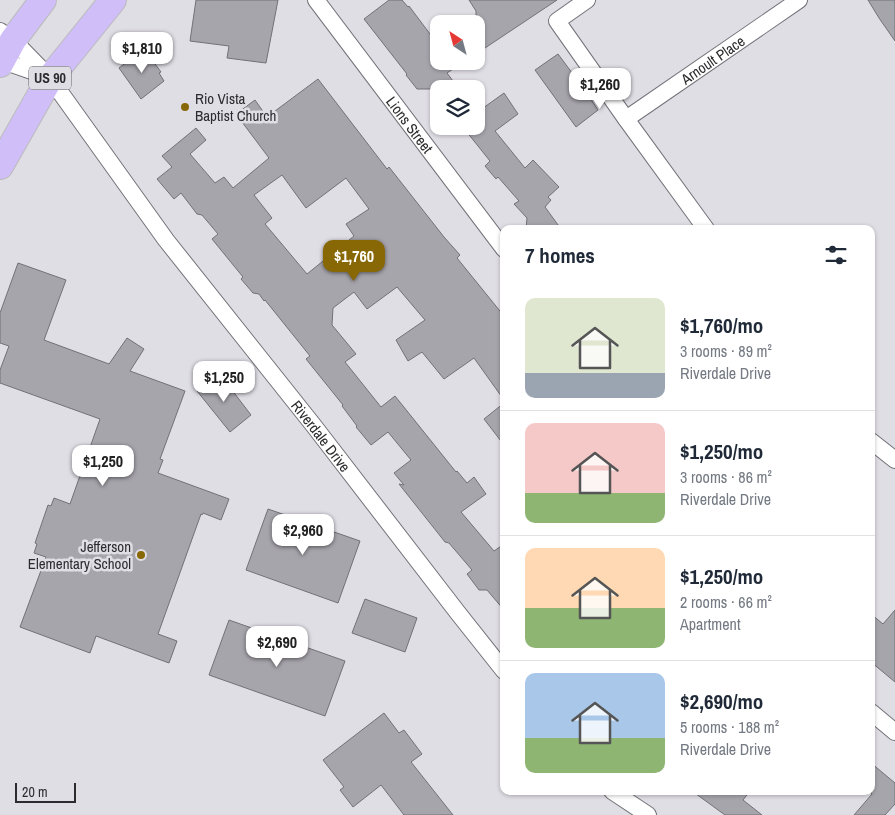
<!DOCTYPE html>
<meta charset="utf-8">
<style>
body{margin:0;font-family:"Archivo Narrow",sans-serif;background:#f2f2f3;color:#1f2937;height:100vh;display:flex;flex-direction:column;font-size:19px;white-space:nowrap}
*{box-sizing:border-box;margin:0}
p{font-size:16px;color:#747a83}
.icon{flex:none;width:28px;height:28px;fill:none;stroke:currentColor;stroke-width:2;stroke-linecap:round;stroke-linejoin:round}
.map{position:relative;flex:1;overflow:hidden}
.panel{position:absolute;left:500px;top:225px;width:375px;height:570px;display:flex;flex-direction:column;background:#fff;border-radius:10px;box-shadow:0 1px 4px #0004}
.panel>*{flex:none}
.needle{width:32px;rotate:324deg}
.fabs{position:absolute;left:430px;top:15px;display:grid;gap:10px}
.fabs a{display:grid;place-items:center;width:55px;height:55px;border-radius:10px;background:#fff;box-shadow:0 1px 4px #0004;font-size:25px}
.scale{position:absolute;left:15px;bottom:12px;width:61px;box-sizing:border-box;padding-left:5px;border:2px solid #2c2c2e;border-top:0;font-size:14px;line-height:18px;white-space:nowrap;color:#2c2c2e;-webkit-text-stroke:4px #e0dee5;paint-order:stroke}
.price{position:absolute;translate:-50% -42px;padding:0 11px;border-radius:10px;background:#fff;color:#222;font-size:16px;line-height:32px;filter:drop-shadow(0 1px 2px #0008)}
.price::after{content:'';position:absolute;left:50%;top:30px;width:15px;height:11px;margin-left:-8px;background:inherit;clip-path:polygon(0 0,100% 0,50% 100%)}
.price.on{background:#886804;color:#fff}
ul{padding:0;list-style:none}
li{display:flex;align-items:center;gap:15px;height:125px;padding:0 25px}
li+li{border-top:1px solid #e0e1e3}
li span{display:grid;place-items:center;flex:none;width:140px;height:100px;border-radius:10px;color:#555}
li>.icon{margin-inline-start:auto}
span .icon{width:60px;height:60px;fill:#fffc;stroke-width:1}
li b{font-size:21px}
h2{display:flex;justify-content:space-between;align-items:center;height:60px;padding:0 25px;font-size:21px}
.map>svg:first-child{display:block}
.building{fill:#a7a5ac;stroke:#737177;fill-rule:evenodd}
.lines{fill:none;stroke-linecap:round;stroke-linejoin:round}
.minor-casing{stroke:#737278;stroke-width:18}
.primary-casing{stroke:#bbbbbc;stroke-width:28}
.minor{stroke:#fff;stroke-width:16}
.primary{stroke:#d0bef8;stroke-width:26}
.poi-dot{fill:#886804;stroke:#e0dee5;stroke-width:2}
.labels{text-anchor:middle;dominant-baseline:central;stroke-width:5;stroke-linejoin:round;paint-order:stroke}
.shield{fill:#e0dee5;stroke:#626165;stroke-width:1}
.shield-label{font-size:14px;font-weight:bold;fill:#2c2c2e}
.street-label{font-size:15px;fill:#2c2c2e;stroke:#e0dee5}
.poi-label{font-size:15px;fill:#2c2c2e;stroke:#e0dee5;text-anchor:start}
</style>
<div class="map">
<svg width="895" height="815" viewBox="0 0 895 815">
<rect width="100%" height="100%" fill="#e0dee5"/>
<g class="building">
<polygon points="196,0 278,0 266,63 227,58 229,46 190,41"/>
<polygon points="389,0 402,0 408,7 409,6 439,46 439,61 465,61 447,73 459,89 417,89 406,75 407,74 364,19"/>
<polygon points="469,0 557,0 476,54 476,11"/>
<polygon points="868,0 895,0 895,41 879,18"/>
<polygon points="144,49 161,72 159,73 164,81 141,99 119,68"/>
<polygon points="558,54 584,89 598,110 576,127 535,70"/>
<path d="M 318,79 L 387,169 L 389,167 L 444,237 L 460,255 L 457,258 L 504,316 L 504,400 L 474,358 L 444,379 L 422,352 L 408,361 L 396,340 L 425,320 L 397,287 L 367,309 L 354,292 L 333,308 L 332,325 L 356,354 L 345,362 L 381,407 L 395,396 L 456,472 L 457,471 L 467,483 L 474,477 L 486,494 L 461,512 L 494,551 L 504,544 L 504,610 L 487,590 L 479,590 L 467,574 L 472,570 L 449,543 L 445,542 L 399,484 L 404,485 L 394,473 L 411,460 L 388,432 L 371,445 L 356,427 L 357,426 L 342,406 L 343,405 L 306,359 L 310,356 L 265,300 L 264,301 L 259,294 L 253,293 L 241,279 L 243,277 L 212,239 L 218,234 L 202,215 L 197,214 L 181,193 L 174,199 L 157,179 L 172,167 L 162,156 L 196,128 L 206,140 L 190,154 L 215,183 L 224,177 L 233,188 L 269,158 L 236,114 L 255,100 L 267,117 ZM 282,175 L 306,208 L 346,178 L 369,209 L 346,224 L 354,236 L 307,274 L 265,224 L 272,218 L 254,195 Z"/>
<polygon points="504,93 518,114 495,131 525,168 533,160 559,187 548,197 551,200 545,207 561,229 526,229 527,218 514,204 519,201 498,177 496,179 485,166 490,161 462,126 476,126 476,108 479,111"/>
<polygon points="18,263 66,280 44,340 109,364 127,338 144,349 130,371 185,391 160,459 163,460 158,473 229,499 221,520 203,513 202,515 201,514 158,634 177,641 169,663 96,636 90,653 20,627 46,557 34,553 37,544 35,543 48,505 51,506 54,498 70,504 100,419 0,383 0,370 9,346 0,343 0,313"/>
<polygon points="219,373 251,415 230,432 197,391"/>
<polygon points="504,403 504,445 484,419"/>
<polygon points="268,509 360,541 338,603 246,570"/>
<polygon points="365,599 417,618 405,652 352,633"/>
<polygon points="895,610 895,682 871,662 871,614 883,624"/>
<polygon points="229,620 345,661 325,716 209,675"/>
<polygon points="384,713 399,733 404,730 422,754 411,762 453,815 404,815 381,785 353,807 340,790 344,787 323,760"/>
<polygon points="871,763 895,783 895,804 885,815 854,815 872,794 871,793"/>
<polygon points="692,791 750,791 743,800 762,815 725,815"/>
</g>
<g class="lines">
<defs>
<g id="minor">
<path id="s1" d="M 316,0 L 504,249"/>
<polyline points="587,0 557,21 626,119 706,229"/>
<path id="s2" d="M 0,31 L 13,40 L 50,78 L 166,240 L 314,426 L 458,613 L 504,671"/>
<polyline points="0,60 46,76"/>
<path id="s3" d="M 626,119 L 799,0"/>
<polyline points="871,441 895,460"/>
<polyline points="871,712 895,732"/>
<polyline points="612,791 648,815"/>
</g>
<g id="primary">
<polyline points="0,64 13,40 43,0"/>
<polyline points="0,166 50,78 113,0"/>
</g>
</defs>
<use href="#minor" class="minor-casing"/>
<use href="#primary" class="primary-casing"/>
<use href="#minor" class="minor"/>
<use href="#primary" class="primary"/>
</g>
<g class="poi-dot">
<circle cx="185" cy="107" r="5"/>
<circle cx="141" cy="555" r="5"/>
</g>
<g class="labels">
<rect class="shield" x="29" y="66.5" width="42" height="23" rx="4"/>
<g class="shield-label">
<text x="50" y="78">US 90</text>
</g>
<g class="street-label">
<text stroke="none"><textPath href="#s3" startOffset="105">Arnoult Place</textPath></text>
<text stroke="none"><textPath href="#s1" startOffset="156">Lions Street</textPath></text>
<text stroke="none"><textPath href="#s2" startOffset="518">Riverdale Drive</textPath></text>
</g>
<g class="poi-label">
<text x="195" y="98">Rio Vista<tspan x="195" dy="17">Baptist Church</tspan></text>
<text x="131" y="546" text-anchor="end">Jefferson<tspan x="131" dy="17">Elementary School</tspan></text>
</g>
</g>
</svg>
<div class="fabs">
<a><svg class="needle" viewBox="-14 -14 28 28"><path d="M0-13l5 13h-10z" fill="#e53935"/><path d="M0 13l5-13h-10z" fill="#747a83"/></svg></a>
<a><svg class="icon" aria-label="layers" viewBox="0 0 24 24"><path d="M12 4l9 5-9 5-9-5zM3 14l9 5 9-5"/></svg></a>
</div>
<div class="scale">20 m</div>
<b class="price" style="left:142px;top:74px">$1,810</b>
<b class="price" style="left:600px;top:110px">$1,260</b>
<b class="price on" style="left:354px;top:282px">$1,760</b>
<b class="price" style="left:224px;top:403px">$1,250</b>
<b class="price" style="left:103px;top:487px">$1,250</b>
<b class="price" style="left:303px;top:556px">$2,960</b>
<b class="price" style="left:277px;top:668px">$2,690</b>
<section class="panel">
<h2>7 homes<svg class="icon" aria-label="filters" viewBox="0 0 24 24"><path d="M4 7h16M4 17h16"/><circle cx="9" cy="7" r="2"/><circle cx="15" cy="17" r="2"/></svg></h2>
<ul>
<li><span style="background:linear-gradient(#dfe7d0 75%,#9aa5b1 0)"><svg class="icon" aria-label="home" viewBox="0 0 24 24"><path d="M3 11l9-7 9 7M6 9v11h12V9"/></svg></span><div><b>$1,760/mo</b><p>3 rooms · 89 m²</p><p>Riverdale Drive</p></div></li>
<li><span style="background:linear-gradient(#f6c9c9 70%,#8fb573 0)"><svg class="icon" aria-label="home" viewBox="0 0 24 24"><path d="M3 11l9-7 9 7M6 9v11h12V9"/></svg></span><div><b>$1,250/mo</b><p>3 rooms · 86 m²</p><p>Riverdale Drive</p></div></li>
<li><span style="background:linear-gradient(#ffd9b3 60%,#8fb573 0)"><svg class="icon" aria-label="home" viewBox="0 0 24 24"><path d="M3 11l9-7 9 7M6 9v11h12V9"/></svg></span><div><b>$1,250/mo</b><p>2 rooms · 66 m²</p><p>Apartment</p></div></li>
<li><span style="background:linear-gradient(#a9c7e8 65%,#8fb573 0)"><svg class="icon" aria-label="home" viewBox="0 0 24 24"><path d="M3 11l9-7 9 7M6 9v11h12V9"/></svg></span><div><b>$2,690/mo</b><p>5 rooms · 188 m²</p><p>Riverdale Drive</p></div></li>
</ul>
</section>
</div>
